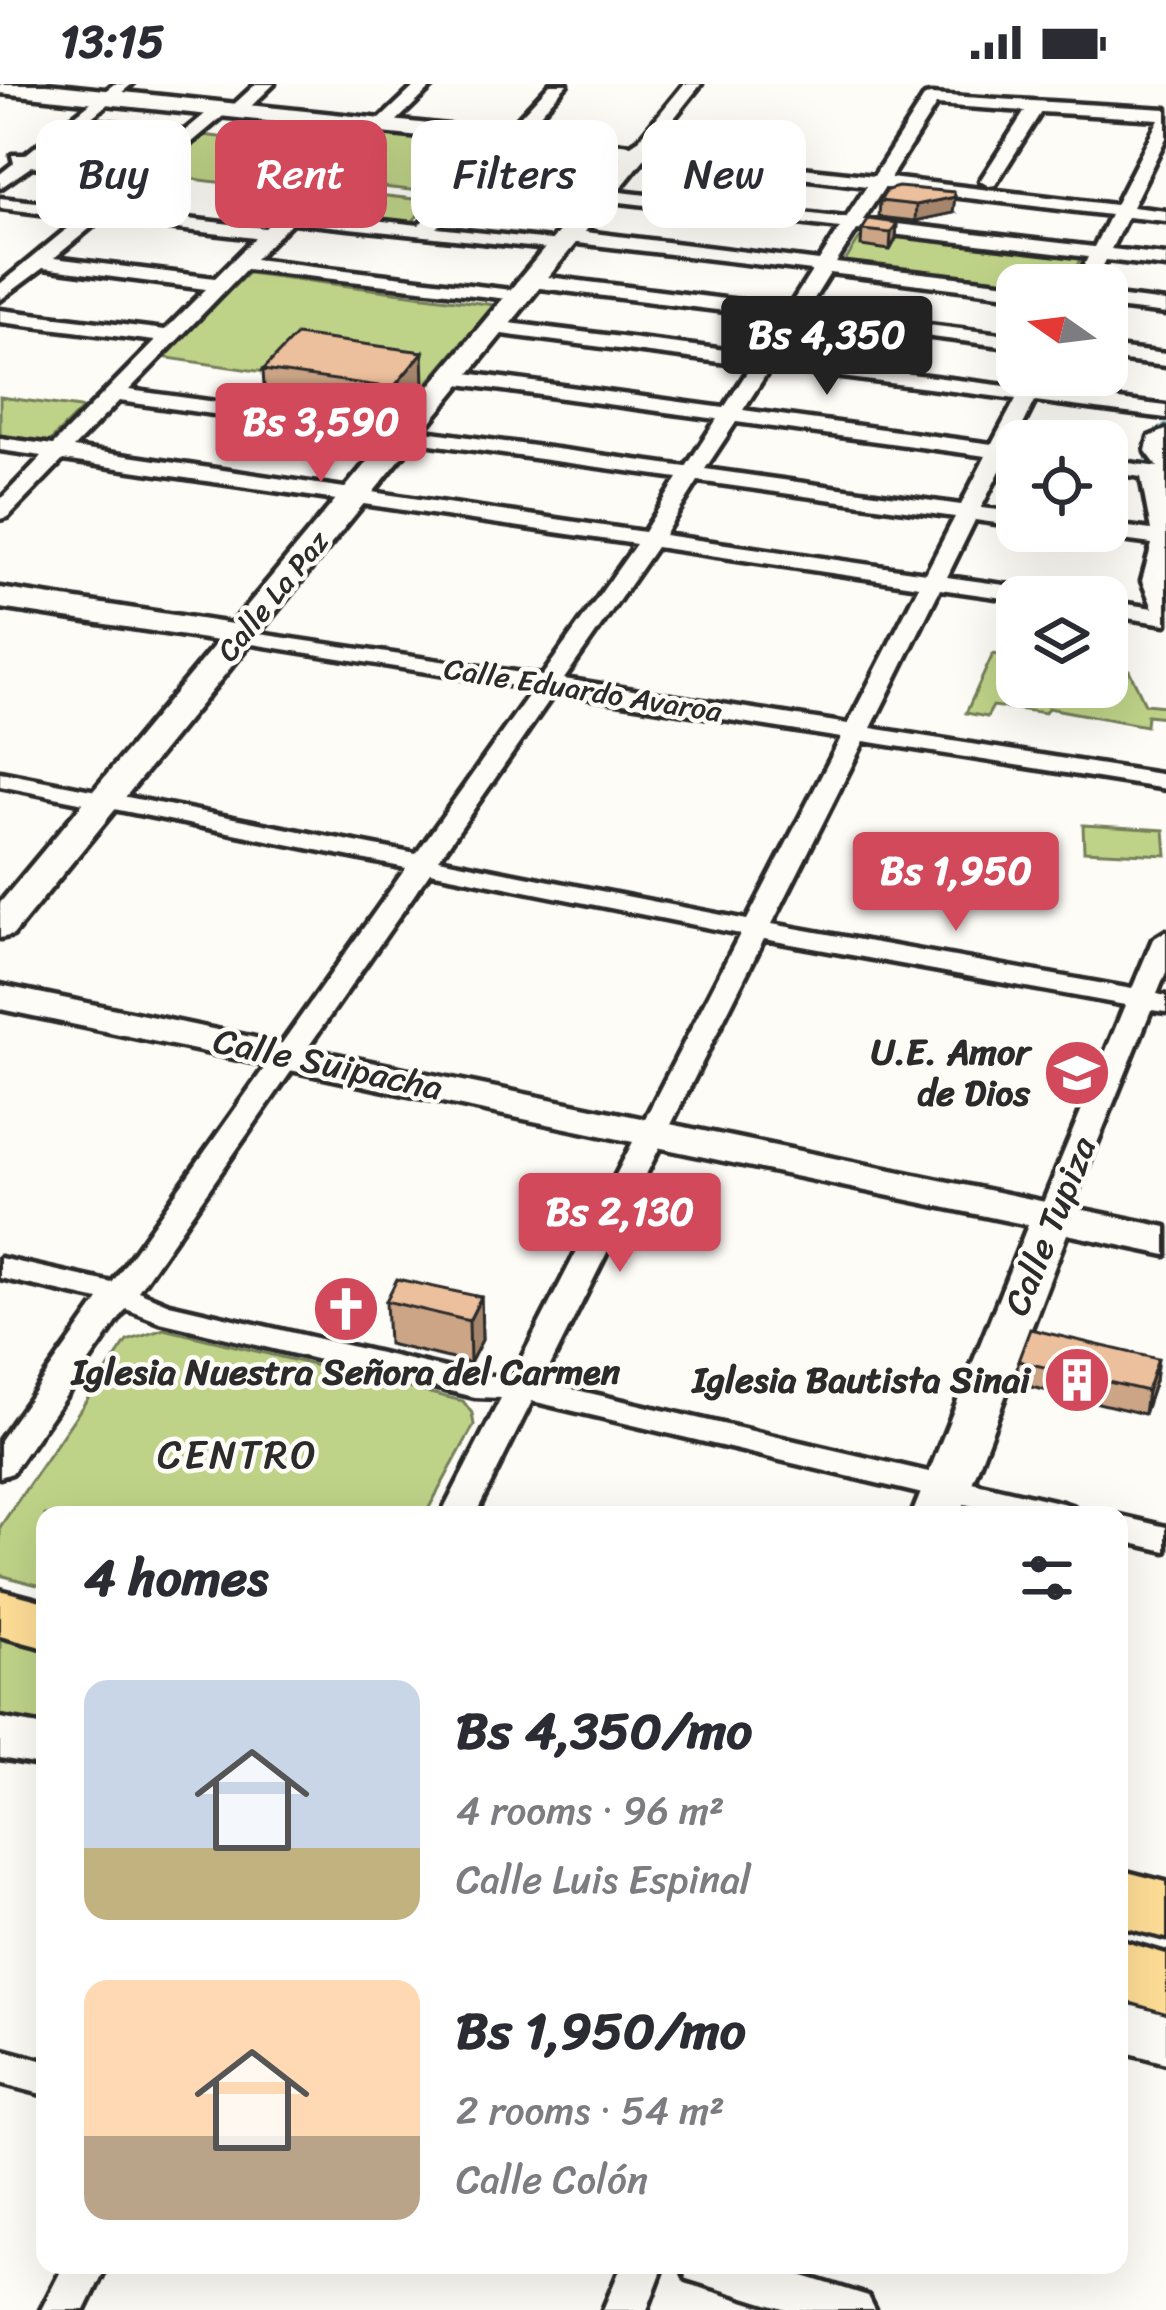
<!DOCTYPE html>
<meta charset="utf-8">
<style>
body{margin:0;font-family:Sriracha,sans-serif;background:#f2f2f3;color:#2b2b33;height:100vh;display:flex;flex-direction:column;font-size:45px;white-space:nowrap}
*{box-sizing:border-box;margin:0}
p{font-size:39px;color:#7c7c81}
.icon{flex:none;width:66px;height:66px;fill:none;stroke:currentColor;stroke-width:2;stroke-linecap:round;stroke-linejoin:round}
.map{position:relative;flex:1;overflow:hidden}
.drawer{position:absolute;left:36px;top:1422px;width:1092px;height:768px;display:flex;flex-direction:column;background:#fff;border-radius:24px;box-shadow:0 12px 48px #0002}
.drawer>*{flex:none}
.top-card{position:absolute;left:36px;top:36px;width:1095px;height:108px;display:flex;gap:24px}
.needle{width:78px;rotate:284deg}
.tools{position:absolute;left:996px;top:180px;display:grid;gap:24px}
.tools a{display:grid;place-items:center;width:132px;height:132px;border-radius:24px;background:#fff;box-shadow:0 12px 48px #0002;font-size:60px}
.price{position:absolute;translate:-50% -102px;padding:0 27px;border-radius:12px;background:#d1495b;color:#fff;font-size:39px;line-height:78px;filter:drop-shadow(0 3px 6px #0008)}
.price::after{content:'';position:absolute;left:50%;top:72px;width:36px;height:27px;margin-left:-18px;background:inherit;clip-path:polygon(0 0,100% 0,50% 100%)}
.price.current{background:#222;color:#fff}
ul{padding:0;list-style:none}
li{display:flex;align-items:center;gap:36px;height:300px;padding:0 48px}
li span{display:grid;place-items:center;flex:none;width:336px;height:240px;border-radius:24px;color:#555}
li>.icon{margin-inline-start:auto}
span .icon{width:144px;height:144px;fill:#fffc;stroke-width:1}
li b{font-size:51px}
h2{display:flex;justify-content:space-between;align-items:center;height:144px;padding:0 48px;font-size:51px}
.chip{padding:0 42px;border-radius:24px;background:#fff;box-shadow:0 12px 48px #0002;font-size:42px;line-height:108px}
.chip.current{background:#d1495b;color:#fff}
.status{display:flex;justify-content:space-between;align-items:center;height:84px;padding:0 60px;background:#fff;direction:ltr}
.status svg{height:33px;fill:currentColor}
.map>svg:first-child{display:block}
.green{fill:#bfd388;stroke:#757f5a;stroke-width:3}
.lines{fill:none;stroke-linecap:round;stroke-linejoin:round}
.stream{stroke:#5f8f96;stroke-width:4.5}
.street-casing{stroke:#2b2b2b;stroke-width:9}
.secondary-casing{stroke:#2b2b2b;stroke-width:9}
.highway-casing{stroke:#2b2b2b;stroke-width:9}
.street{fill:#fdfcf7;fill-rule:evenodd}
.secondary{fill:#fdfcf7;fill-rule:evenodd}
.highway{fill:#fedd96;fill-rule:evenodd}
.wall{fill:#cba586;stroke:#2b2b2b;stroke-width:3}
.shaded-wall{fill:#a5866d;stroke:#2b2b2b;stroke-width:3}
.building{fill:#ecc09c;stroke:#2b2b2b;stroke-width:3}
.labels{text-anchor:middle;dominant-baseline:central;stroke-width:9;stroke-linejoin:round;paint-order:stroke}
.far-street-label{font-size:30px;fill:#2b2b2b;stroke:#fdfcf7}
.poi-label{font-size:36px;font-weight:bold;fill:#2b2b2b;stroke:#fdfcf7;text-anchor:end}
.street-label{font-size:36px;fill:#2b2b2b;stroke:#fdfcf7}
.neighbourhood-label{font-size:39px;letter-spacing:3px;fill:#2b2b2b;stroke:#fdfcf7}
</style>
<div class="status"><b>13:15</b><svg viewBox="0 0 49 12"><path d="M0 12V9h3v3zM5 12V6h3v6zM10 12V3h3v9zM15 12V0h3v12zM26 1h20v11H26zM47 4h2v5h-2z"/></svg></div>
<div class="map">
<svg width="1166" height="2226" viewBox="0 0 1166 2226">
<rect width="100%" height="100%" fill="#fdfcf7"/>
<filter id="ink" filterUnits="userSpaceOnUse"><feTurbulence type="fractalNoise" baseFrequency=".00833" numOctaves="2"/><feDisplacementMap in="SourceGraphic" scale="24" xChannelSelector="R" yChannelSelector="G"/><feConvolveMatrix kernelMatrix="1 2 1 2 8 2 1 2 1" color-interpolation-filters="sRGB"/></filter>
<g filter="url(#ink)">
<g class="green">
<polygon points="92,33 184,44 176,51 149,48 124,67 58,59"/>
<polygon points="386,47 485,58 438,109 336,98"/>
<polygon points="203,51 284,61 289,56 350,61 301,108 158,91"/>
<polygon points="325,105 431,117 410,140 302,128"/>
<polygon points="865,146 1082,171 1068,201 1027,201 844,179"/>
<polygon points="248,189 494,221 425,302 299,285 292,292 161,273"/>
<polygon points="0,313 80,324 82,325 47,360 0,353"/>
<polygon points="993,570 1017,574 1017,603 1107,603 1107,585 1129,586 1145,620 1166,622 1166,633 1147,631 1146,642 1048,624 1045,629 993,622 987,633 966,629"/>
<polygon points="1083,741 1164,746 1166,771 1084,767"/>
<polygon points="164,1245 463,1317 472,1329 474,1341 425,1431 45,1431 45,1503 0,1491 0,1443 127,1257"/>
<polygon points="0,1544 45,1556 45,1649 0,1641"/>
</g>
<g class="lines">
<polyline class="stream" points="1147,374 1147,353 1166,342"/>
<defs>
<g id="street">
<path d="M 114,0 L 132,0 L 43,73 L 139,85 L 216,21 L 230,24 L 256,0 L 274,0 L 242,31 L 228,28 L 111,126 L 265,144 L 417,0 L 435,0 L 302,128 L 419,141 L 550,0 L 567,0 L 437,144 L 560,157 L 569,163 L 567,167 L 292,138 L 255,175 L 519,207 L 529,213 L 526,217 L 246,185 L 129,306 L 686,383 L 717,335 L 452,299 L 442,293 L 452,287 L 724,324 L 751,282 L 494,249 L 484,243 L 494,237 L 758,270 L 782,234 L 532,203 L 523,197 L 532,191 L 789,223 L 812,187 L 569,158 L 560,152 L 569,146 L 819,177 L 840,144 L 603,116 L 594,111 L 603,106 L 846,134 L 867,102 L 637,74 L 628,69 L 631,65 L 874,92 L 925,12 L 931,11 L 1166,25 L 1166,54 L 1132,123 L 1166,127 L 1166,137 L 1127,133 L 1111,165 L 1166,171 L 1166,183 L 1106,176 L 1093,201 L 1075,201 L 1088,173 L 857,146 L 836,179 L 1017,200 L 1017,212 L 830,189 L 807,226 L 1017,252 L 1017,264 L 800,236 L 777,273 L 1021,304 L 1028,291 L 1048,291 L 1040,306 L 1166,322 L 1166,334 L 1035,317 L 1012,363 L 1017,364 L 1017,376 L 1006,375 L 981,424 L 1017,428 L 1017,442 L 975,436 L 947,493 L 1040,506 L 1051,513 L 1017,516 L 940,505 L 871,644 L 1166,691 L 1166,705 L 864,657 L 772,840 L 1132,905 L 1153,855 L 1166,847 L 1166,888 L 1157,910 L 1166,912 L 1166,928 L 1151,926 L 1068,1131 L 1053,1141 L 1038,1131 L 1125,921 L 764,855 L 542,1298 L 1062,1419 L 1074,1423 L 1079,1431 L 1011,1431 L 532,1317 L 475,1431 L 441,1431 L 501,1314 L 475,1313 L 160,1238 L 126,1225 L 12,1389 L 0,1393 L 0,1356 L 99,1216 L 0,1194 L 0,1174 L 112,1199 L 406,784 L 0,702 L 0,688 L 416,770 L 533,605 L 240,558 L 232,556 L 232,546 L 542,592 L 636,460 L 63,376 L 8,433 L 0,435 L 0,416 L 42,372 L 0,366 L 0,354 L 53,361 L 155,257 L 0,238 L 0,226 L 165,246 L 206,205 L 43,184 L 0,216 L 0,200 L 80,134 L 0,124 L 0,114 L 92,124 L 128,94 L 32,82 L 0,104 L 0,90 L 14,79 L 12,71 L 25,71 ZM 936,21 L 1025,27 L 980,97 L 989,102 L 995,101 L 1041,28 L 1159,35 L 1115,121 L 890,94 ZM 884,104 L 1110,131 L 1094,163 L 863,136 ZM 100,136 L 255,154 L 215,194 L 54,174 ZM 770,284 L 1016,315 L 992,360 L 743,326 ZM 119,317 L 678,394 L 644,448 L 73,364 ZM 736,338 L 986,372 L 961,421 L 705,385 ZM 698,397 L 955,433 L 926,489 L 664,451 ZM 656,463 L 919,502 L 848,640 L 564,595 ZM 555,608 L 841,654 L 747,836 L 439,775 ZM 430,788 L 740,850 L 512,1293 L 475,1291 L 169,1220 L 138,1207 Z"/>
<polygon points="684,0 701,0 652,62 640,62 640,54"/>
<polygon points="1107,211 1166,218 1166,230 1107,223"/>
<polygon points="1107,263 1166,270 1166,282 1107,275"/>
<polygon points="1166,346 1166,540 1107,531 1107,517 1153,524 1142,497 1152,460 1107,454 1096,447 1107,447 1107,440 1151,446 1141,393 1107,388 1107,376 1158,383 1146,367 1149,353"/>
<polygon points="1119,1432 1166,1443 1166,1467 1119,1456"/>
<polygon points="0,1965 45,1977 45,2011 0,1999"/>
<polygon points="64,2181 107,2181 85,2226 41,2226"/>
<polygon points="622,2181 664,2181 647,2226 603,2226"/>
<polygon points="681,2181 768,2181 868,2212 875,2226 787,2226 687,2195"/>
</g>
<g id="secondary">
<polygon points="0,0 47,0 631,61 646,51 658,58 13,851 0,854 0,819 218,557 0,524 0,504 232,540 620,74 0,9"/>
<polygon points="0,901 1166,1143 1166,1171 1067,1150 960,1431 912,1431 1028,1141 0,925"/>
<polygon points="0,1634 45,1642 45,1682 0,1674"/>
<polygon points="1119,1918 1166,1931 1166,1979 1119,1966"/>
</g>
<g id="highway">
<polygon points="0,1506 45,1518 45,1564 0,1552"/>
<polygon points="1119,1786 1166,1798 1166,1854 1119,1842"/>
<polygon points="1119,1856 1166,1870 1166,1928 1119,1914"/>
</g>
</defs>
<use href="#street" class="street-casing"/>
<use href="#secondary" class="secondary-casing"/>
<use href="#highway" class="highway-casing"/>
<use href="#street" class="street"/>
<use href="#secondary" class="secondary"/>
<use href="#highway" class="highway"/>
</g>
<g class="wall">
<polygon points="887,106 953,129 915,137 879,133 880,117"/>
<polygon points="897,139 896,155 890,166 861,162 862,146"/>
<polygon points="263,286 424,302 394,338 265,320"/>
<polygon points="481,1213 482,1256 470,1279 388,1260 386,1217"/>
<polygon points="1018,1277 1155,1297 1144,1330 1015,1299"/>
</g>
<g class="shaded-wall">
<polygon points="955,113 953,129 915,137 916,121"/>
<polygon points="897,139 896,155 890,166 891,149"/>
<polygon points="423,268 424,302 394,338 393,304"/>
<polygon points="481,1213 482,1256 470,1279 469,1237"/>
<polygon points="1158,1275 1155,1297 1144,1330 1147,1307"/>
</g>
<g class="building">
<polygon points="898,103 954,108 955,113 916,121 880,117 887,106"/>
<polygon points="869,135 897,139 891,149 862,146"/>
<polygon points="296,251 423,268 393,304 263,286"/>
<polygon points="397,1195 481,1213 469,1237 386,1217"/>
<polygon points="1030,1245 1158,1275 1147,1307 1018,1277"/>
</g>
</g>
<defs>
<symbol id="school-disc" viewBox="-11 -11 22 22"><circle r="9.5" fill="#d1495b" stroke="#fdfcf7"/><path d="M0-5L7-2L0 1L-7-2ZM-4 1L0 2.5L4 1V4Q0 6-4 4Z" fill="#fff"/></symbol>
<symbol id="church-disc" viewBox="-11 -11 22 22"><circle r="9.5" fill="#d1495b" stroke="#fdfcf7"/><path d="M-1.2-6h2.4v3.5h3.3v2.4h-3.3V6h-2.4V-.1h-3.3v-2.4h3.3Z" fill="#fff"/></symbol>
<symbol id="building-disc" viewBox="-11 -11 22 22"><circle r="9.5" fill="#d1495b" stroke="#fdfcf7"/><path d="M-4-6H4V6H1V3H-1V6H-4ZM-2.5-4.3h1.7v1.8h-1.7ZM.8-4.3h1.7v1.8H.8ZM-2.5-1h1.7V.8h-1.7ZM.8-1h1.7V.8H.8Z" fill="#fff"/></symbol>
</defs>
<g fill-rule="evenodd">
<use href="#school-disc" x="1039" y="951" width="76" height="76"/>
<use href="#church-disc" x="308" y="1187" width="76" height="76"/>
<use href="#building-disc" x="1039" y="1258" width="76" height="76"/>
</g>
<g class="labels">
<g class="far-street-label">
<text transform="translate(273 512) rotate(-51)">Calle La Paz</text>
<text transform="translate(583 606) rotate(9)">Calle Eduardo Avaroa</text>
</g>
<g class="poi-label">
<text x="1030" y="968">U.E. Amor<tspan x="1030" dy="41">de Dios</tspan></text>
<text x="346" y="1288" text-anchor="middle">Iglesia Nuestra Señora del Carmen</text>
<text x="1030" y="1296">Iglesia Bautista Sinai</text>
</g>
<g class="street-label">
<text transform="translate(328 980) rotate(12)">Calle Suipacha</text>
<text transform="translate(1050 1142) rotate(-68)">Calle Tupiza</text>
</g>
<g class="neighbourhood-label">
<text x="238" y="1370">CENTRO</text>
</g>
</g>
</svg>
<div class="tools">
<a><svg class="needle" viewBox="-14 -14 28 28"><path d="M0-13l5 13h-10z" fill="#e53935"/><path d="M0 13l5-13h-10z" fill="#7c7c81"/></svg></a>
<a><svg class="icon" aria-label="locate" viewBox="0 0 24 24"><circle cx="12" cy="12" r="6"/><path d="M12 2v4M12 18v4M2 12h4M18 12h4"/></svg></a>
<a><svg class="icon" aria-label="layers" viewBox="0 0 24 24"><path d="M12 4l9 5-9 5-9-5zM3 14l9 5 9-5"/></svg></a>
</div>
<b class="price current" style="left:827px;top:314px">Bs 4,350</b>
<b class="price" style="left:321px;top:401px">Bs 3,590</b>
<b class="price" style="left:956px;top:850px">Bs 1,950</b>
<b class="price" style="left:620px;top:1191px">Bs 2,130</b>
<div class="top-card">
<a class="chip">Buy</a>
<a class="chip current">Rent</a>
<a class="chip">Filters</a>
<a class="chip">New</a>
</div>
<section class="drawer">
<h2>4 homes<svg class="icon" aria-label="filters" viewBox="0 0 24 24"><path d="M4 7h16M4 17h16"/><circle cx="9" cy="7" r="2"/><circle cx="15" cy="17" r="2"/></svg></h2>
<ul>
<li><span style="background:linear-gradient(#c9d6e8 70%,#c2b280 0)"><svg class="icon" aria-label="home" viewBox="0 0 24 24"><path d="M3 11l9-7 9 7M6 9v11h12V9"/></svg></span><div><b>Bs 4,350/mo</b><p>4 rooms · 96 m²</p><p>Calle Luis Espinal</p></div></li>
<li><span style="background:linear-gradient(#ffd9b3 65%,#b9a48a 0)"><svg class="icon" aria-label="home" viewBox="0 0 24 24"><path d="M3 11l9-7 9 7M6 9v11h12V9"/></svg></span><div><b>Bs 1,950/mo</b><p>2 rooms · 54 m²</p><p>Calle Colón</p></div></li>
</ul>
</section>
</div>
